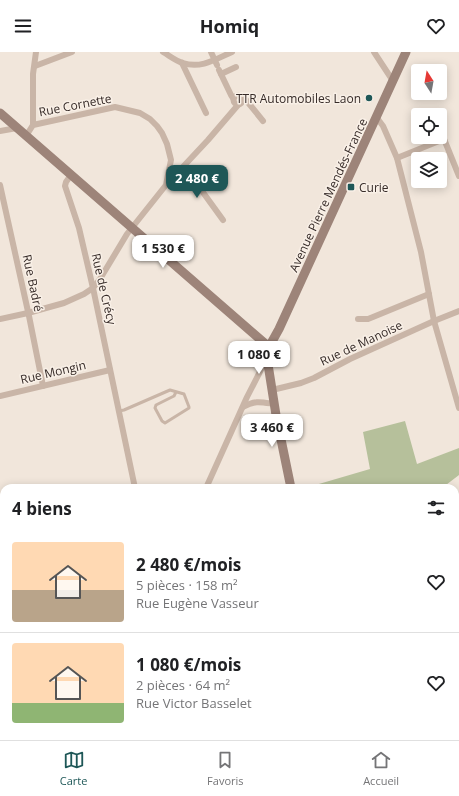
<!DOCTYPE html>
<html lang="fr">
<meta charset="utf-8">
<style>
body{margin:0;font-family:"Open Sans",sans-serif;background:#f2f2f2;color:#202124;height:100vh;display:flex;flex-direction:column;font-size:15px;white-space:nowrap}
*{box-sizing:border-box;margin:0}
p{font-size:13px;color:#757577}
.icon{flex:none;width:22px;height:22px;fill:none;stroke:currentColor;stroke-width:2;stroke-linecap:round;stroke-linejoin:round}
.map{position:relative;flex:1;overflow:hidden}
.panel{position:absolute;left:0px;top:432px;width:459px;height:256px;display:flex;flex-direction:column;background:#fff;border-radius:12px 12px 0 0;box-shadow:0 2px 10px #0003}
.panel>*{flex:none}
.needle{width:26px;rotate:349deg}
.tools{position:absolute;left:411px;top:12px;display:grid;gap:8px}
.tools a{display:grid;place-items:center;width:36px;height:36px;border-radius:4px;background:#fff;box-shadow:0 2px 10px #0003;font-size:20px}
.price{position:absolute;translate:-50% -34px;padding:0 9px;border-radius:8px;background:#fff;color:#222;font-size:13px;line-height:26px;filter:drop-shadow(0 1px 2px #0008)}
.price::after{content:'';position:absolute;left:50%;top:24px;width:12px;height:9px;margin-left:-6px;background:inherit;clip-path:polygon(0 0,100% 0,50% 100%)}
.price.selected{background:#1e5757;color:#fff}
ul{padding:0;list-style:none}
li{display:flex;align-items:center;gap:12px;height:100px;padding:0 12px}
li+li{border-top:1px solid #e0e0e0}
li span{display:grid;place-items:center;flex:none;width:112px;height:80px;border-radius:4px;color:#555}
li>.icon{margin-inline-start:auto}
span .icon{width:48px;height:48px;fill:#fffc;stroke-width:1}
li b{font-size:17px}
h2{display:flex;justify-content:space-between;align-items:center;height:48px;padding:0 12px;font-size:17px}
header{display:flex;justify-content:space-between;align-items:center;height:52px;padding:0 12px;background:#fff;font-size:18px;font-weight:700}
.menu{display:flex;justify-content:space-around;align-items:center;height:56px;border-top:1px solid #e0e0e0;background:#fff;font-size:11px;color:#757577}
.menu a{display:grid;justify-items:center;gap:2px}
.menu .selected{color:#1e5757}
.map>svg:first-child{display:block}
.green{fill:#b6c09b}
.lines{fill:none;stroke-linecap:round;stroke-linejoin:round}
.lane{stroke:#c9b5a7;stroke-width:3}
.street{stroke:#c9b5a7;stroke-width:6}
.secondary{stroke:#9d8479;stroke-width:9}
.rail{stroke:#362b28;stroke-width:2;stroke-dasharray:1 3;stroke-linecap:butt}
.poi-dot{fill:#1e5757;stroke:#f9f0e7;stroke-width:1.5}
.labels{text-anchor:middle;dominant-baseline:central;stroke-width:3;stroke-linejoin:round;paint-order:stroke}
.poi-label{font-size:12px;fill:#362b28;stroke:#f9f0e7;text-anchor:end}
.street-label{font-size:12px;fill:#362b28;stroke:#f9f0e7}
</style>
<header><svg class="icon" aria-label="menu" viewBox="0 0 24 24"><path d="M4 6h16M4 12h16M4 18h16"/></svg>Homiq<svg class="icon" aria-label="heart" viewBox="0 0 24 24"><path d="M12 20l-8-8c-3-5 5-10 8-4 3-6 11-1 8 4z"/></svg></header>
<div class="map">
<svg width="459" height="688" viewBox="0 0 459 688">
<rect width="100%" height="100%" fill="#f1e6db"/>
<polygon class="green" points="405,369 417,412 459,396 459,423 442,436 313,436 312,434 370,417 363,380"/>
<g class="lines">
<polyline class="lane" points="119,359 124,358 170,338 184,342 189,355 189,356 165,371 162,369 155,356 156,353 174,344 176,340"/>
<g class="street">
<path d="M 163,0 C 170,4 176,9 183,11 C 201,17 216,7 232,0"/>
<polyline points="211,0 217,13"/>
<polyline points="374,0 393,29"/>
<polyline points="182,11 206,61"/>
<polyline points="35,14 72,0"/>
<polyline points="219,18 231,43 233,46"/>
<polyline points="221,22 236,15"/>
<circle cx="238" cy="48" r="4.5"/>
<polyline points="242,48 246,48 263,69"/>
<polyline points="377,66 383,74 397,106 421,200 434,269 459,356"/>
<polyline points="33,73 33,22 36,0"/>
<polyline points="0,79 17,76"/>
<polyline points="440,79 444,87"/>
<polyline points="397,106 444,87 459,124"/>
<polyline points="178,120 202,139 223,168"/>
<polyline points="71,123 66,130 65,134 79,176 93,236 135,436"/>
<polyline points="167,132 208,88 238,53"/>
<polyline points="0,133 29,264 43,334"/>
<polyline points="0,267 28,261 64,251 84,242 93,236 100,227 127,182 166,133 171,108 167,92 162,81 157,74 150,67 140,61 115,55 33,73 26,84"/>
<polyline points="358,267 368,267 373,265 429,242"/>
<polyline points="272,338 301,331 314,326 350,307 434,269 459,259"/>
<polyline points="0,344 110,318"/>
<path d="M 243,355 C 255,348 261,350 274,352"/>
<polyline points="206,436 247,345 267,306"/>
<polyline points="0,490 4,490"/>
<polyline points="0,565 4,565"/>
<polyline points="55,684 56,688"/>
<polyline points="354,684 354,688"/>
<polyline points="135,688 135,684"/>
<polyline points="274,688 287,684"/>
</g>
<g class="secondary">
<polyline points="0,61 269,295"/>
<polyline points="291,436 276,363 267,306 269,295 279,277 406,0"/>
<polyline points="455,630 459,636"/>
<polyline points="455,662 459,662"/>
<polyline points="0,673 4,672"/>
<polyline points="455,676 459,687"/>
<polyline points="224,684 227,688"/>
<polyline points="205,688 207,684"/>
<polyline points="232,688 237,684"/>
</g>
<g class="rail">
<polyline points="455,457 459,453"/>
<polyline points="455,553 459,552"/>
<polyline points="455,562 459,561"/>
<polyline points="0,646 4,645"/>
<polyline points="0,658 4,657"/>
</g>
</g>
<g class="poi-dot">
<circle cx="369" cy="46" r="4"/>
<rect x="347" y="131" width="8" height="8" rx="2"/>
</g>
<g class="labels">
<g class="poi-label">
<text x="361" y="46">TTR Automobiles Laon</text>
<text x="359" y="135" text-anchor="start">Curie</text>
</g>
<g class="street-label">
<text transform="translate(75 53) rotate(-11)">Rue Cornette</text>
<text transform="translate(328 143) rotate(-65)">Avenue Pierre Mendés-France</text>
<text transform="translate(33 231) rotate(78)">Rue Badré</text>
<text transform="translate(104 237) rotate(77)">Rue de Crécy</text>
<text transform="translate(361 291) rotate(-25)">Rue de Manoise</text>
<text transform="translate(53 320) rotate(-13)">Rue Mongin</text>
</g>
</g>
</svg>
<div class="tools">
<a><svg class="needle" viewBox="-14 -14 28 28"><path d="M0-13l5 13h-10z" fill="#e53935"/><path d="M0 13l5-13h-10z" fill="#757577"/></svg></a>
<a><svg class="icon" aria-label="locate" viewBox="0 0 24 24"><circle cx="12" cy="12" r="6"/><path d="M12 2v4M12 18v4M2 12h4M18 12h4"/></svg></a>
<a><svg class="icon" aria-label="layers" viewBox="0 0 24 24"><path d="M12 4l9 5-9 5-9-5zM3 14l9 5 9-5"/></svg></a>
</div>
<b class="price selected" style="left:197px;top:147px">2 480 €</b>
<b class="price" style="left:163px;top:217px">1 530 €</b>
<b class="price" style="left:259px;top:323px">1 080 €</b>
<b class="price" style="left:272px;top:396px">3 460 €</b>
<section class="panel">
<h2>4 biens<svg class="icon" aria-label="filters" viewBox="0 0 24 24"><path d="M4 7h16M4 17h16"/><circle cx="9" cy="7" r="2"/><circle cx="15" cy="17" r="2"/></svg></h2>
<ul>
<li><span style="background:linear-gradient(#ffd9b3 60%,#b9a48a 0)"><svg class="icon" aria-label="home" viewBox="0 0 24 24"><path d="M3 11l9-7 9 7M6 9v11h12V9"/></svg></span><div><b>2 480 €/mois</b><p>5 pièces · 158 m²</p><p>Rue Eugène Vasseur</p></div><svg class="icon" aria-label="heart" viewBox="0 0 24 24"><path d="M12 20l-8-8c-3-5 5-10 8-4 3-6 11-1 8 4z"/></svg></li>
<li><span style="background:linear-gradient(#ffd9b3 75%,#8fb573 0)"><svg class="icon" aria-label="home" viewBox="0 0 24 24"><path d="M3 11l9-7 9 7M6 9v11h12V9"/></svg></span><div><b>1 080 €/mois</b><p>2 pièces · 64 m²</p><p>Rue Victor Basselet</p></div><svg class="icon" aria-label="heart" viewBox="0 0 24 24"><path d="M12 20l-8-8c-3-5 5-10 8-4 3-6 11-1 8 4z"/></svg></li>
</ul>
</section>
</div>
<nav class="menu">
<a class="selected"><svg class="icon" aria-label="map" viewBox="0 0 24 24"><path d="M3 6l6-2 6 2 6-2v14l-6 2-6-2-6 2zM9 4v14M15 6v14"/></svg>Carte</a>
<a><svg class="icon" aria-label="saved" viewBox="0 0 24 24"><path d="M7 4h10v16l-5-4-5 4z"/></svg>Favoris</a>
<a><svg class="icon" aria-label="home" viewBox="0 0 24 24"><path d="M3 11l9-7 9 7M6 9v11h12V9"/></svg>Accueil</a>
</nav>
